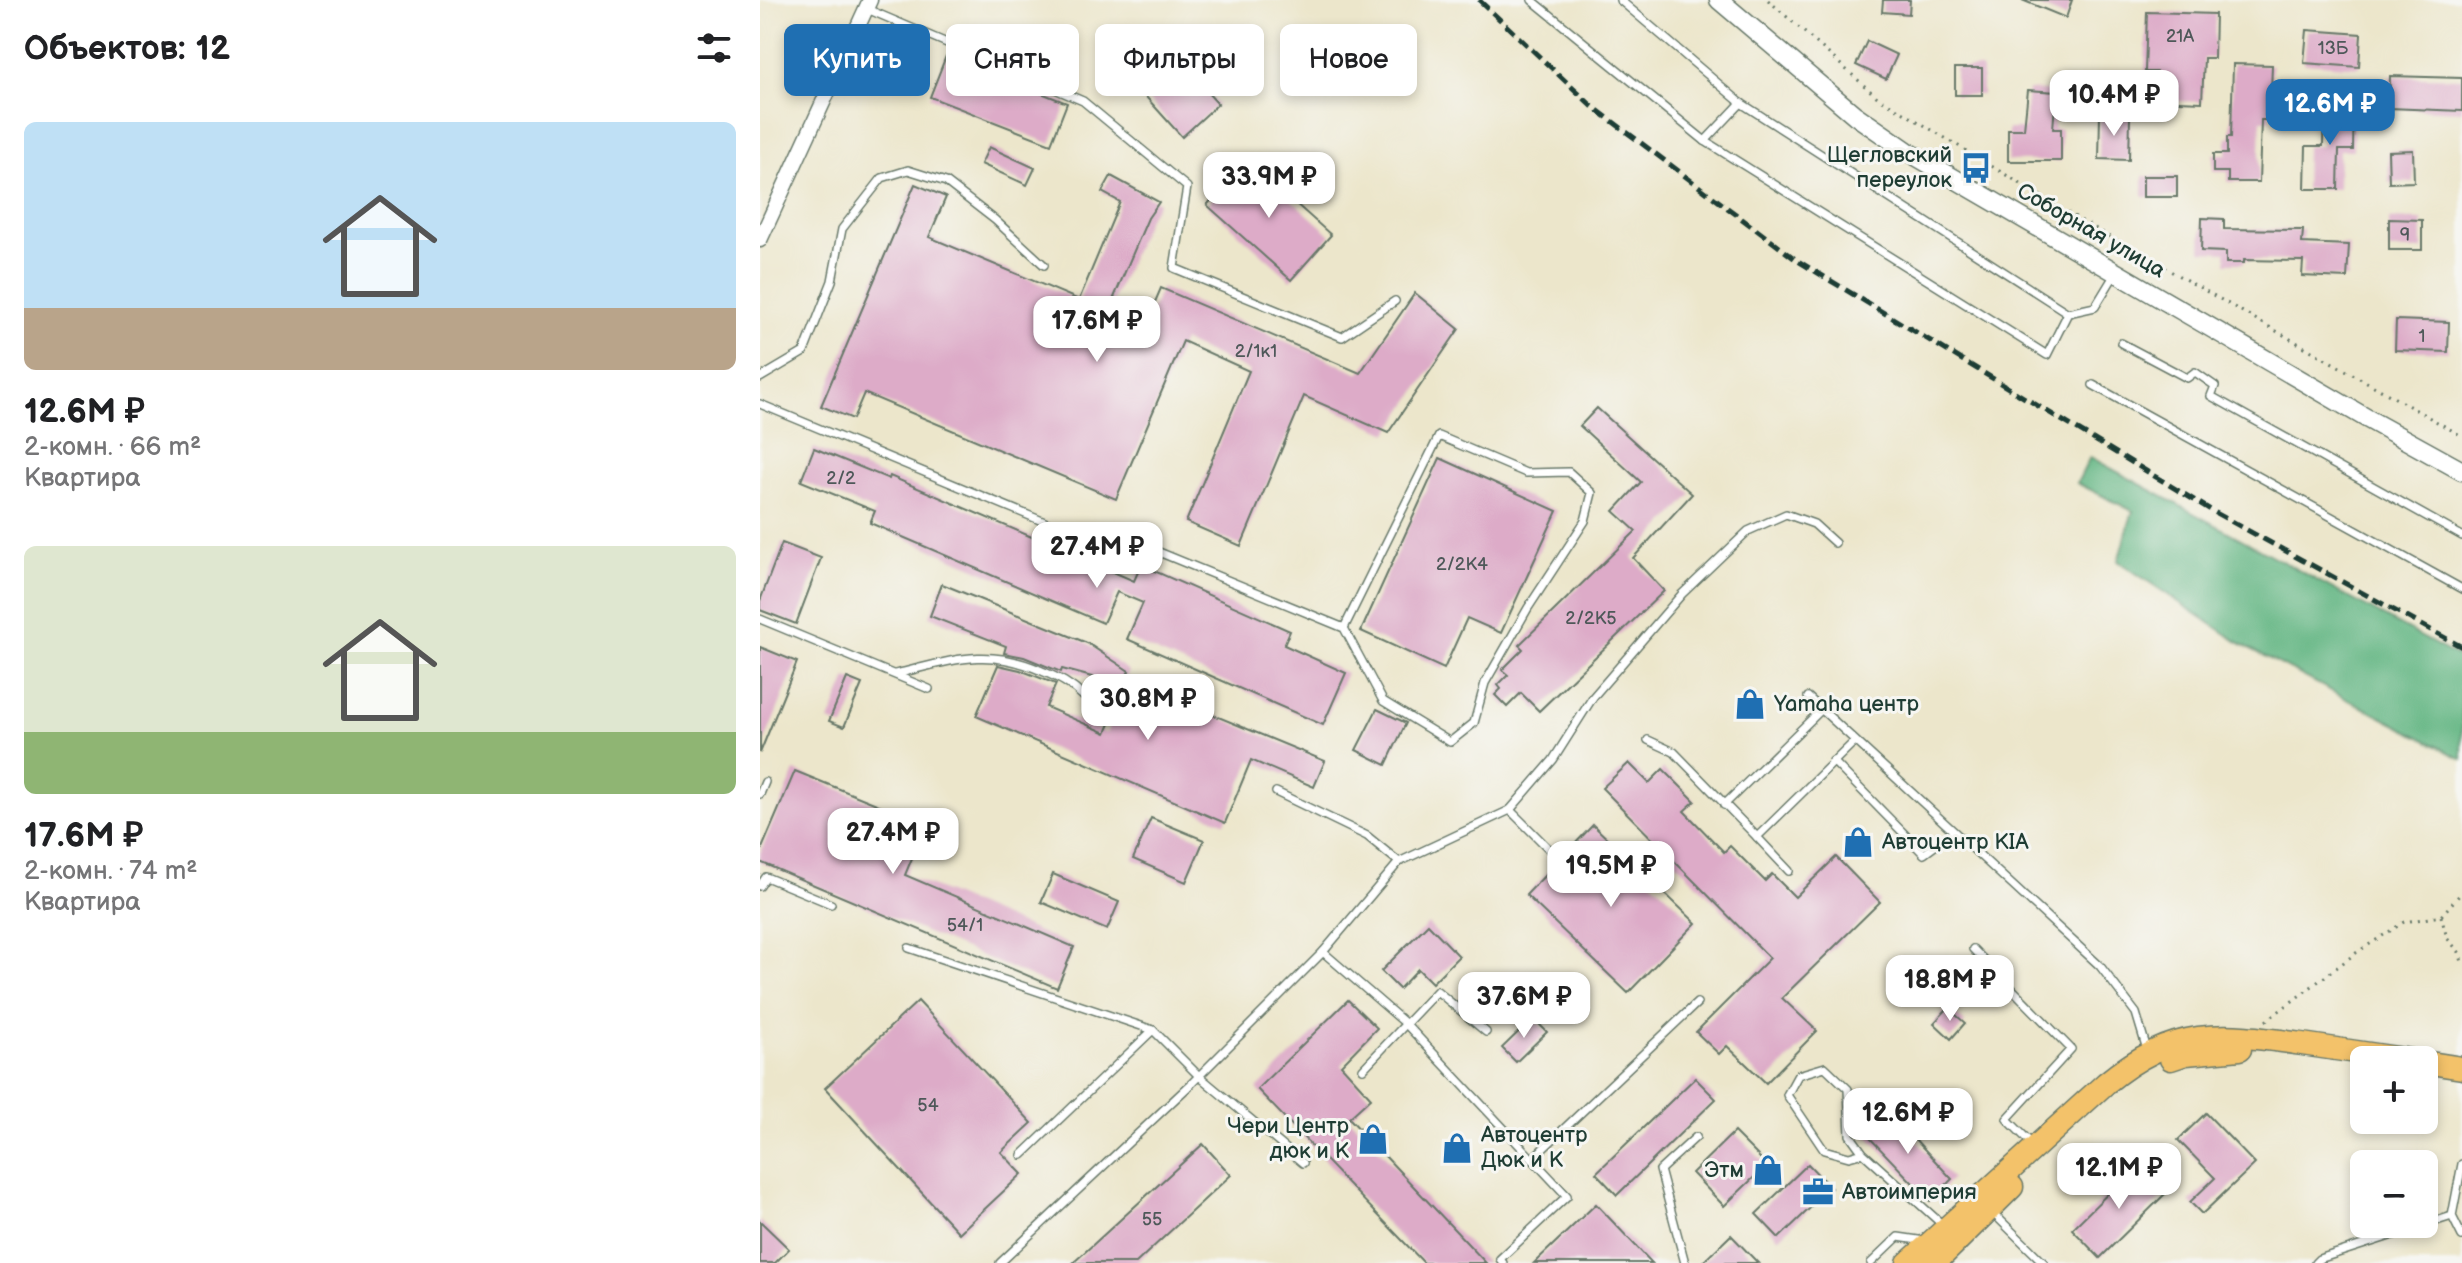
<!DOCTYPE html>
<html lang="ru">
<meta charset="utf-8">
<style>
body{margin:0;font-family:"Balsamiq Sans",sans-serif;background:#f6f6f6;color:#202124;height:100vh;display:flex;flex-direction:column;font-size:30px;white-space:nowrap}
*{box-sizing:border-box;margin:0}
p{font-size:26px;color:#757577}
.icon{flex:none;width:44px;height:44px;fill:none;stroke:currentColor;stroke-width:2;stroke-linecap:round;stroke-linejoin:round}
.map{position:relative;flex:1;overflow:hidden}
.panel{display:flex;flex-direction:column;background:#fff;width:760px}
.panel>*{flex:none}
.top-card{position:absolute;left:24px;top:24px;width:760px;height:72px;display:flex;gap:16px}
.fabs{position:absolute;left:1590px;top:1046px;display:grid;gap:16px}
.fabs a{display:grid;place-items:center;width:88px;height:88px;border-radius:12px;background:#fff;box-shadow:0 4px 12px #0003;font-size:40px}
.price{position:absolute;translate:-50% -68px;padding:0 18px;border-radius:16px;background:#fff;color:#222;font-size:26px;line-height:52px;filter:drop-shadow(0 2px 4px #0008)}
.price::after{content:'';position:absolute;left:50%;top:48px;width:24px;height:18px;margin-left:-12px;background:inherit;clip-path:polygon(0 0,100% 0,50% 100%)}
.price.on{background:#1f6fb2;color:#fff}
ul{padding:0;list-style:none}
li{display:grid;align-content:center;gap:16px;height:424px;padding:0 24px}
li span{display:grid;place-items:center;height:248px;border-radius:12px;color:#555}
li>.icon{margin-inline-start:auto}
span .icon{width:144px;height:144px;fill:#fffc;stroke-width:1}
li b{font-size:34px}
h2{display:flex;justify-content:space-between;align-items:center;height:96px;padding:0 24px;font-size:34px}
.tag{padding:0 28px;border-radius:12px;background:#fff;box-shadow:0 4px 12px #0003;font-size:28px;line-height:72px}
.tag.on{background:#1f6fb2;color:#fff}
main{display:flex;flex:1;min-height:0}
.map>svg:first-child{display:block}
.forest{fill:#64b683;stroke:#427a5c;stroke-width:2}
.building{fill:#ddabc8}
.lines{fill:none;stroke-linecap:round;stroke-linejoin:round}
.service-casing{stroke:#677869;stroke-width:10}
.minor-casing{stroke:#677869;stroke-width:17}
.tertiary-casing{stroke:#677869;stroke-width:21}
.primary-casing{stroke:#677869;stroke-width:25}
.path{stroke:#677869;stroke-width:3;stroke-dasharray:2 6;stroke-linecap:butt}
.service{stroke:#fff;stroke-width:7}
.minor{stroke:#fff;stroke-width:14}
.tertiary{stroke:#fff;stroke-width:18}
.primary{stroke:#f3c26a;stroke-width:22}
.rail{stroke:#1f3d34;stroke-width:5;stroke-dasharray:12 6;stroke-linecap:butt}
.labels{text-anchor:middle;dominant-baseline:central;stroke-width:6;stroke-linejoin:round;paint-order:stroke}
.number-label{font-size:18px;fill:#4e5859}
.poi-label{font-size:22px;fill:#1f3d34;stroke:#f6f6f2;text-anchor:start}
.street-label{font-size:22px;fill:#1f3d34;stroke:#f6f6f2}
</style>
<main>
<section class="panel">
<h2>Объектов: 12<svg class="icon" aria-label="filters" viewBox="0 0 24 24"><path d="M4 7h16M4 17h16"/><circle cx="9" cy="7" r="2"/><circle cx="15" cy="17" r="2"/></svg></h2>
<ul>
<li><span style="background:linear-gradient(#bfe0f5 75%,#b9a48a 0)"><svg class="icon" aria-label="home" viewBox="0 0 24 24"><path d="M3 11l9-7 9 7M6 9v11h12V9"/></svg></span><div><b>12.6M ₽</b><p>2-комн. · 66 m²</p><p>Квартира</p></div></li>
<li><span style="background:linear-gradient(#dfe7d0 75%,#8fb573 0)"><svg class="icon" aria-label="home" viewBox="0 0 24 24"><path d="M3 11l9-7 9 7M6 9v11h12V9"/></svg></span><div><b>17.6M ₽</b><p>2-комн. · 74 m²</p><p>Квартира</p></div></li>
</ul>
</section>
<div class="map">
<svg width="1702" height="1263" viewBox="0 0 1702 1263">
<rect width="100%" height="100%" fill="#f6f6f2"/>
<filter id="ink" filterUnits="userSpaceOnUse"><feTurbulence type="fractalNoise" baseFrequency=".0125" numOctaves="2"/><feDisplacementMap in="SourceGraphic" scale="16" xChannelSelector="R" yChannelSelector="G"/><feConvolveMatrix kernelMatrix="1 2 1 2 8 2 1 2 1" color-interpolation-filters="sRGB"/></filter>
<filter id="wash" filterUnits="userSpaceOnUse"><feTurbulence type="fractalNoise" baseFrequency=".006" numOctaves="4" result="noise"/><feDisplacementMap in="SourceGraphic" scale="32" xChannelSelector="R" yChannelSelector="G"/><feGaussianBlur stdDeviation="1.8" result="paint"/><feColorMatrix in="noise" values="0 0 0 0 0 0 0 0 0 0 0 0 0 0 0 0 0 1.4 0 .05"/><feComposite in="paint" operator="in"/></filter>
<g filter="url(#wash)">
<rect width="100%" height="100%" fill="#ece6cb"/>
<polygon class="forest" points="1330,457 1702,659 1702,759 1481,644 1358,561 1373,511 1317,483"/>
<g id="blocks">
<g class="building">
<polygon points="1123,0 1150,0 1149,14 1122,12"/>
<polygon points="1262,0 1312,0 1306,18"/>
<polygon points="1387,12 1455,14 1454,58 1444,58 1442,102 1395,100 1396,72 1385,72"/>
<polygon points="1547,30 1601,34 1599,67 1544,63"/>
<polygon points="1107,41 1137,55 1126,79 1096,65"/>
<polygon points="186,56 307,103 291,144 170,97"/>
<polygon points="414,56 458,104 422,137 378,88"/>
<polygon points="1473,64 1512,65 1510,120 1501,120 1499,182 1468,182 1468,172 1453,172 1453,154 1467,154 1467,137 1471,137"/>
<rect x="1195" y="68" width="27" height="27"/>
<polygon points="1630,76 1702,78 1702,111 1629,108"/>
<polygon points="1268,90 1296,92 1293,129 1301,129 1301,161 1248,161 1248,129 1264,129"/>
<polygon points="1564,103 1594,104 1593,150 1579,150 1578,189 1545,189 1546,146 1563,146"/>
<polygon points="1340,115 1370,117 1369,160 1339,159"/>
<polygon points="229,147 275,168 267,185 221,164"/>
<polygon points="1653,150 1654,182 1629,183 1628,151"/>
<polygon points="487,160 571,235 531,280 447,205"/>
<polygon points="351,176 399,202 388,218 347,314 383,330 401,288 600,373 655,293 699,329 628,433 544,396 481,546 426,522 489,371 423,341 356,499 104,393 93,419 61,406 155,184 186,197 169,237 319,300 360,202 342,192"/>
<rect x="1383" y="176" width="34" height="21"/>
<polygon points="1442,218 1464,219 1464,229 1543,230 1542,243 1589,245 1587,278 1542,276 1543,261 1484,260 1484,263 1466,263 1466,252 1441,251"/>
<polygon points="1629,219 1662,220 1662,250 1629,250"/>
<polygon points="1636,320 1689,322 1688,352 1635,350"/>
<polygon points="837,408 932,494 873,558 904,591 779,711 761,693 747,707 735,695 741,689 738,685 748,675 742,670 763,649 759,645 876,531 854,511 881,482 820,426"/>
<polygon points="54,448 129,479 130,476 374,581 381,565 530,631 524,645 586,673 563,725 367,639 383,603 357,592 343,623 110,523 115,511 41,481"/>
<polygon points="680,458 797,511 741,633 707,618 684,669 601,631"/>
<polygon points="22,543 61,558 36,624 0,610 0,601"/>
<polygon points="182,584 327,643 369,671 362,685 302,669 301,672 264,657 244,653 246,646 170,616"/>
<polygon points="0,647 37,662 0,753"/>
<polygon points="238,665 260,670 296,684 286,707 346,733 369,680 565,761 554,787 491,760 465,823 216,716"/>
<polygon points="87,678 102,684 84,727 69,721"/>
<polygon points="617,709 646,723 626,765 596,750"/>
<polygon points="869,763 889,783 903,769 935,801 924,811 964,852 970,846 1005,881 1012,874 1035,897 1076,857 1120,902 1022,998 1057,1031 1006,1083 967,1046 959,1054 936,1032 1010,958 842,788"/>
<polygon points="35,771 166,824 145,875 314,947 297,988 0,862 0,853"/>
<polygon points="391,818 444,840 426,882 373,859"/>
<polygon points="833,825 936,923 868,993 766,895"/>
<polygon points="293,874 359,902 347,930 281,902"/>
<polygon points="668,924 699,956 672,983 658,969 639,989 621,971"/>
<polygon points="588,1000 617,1028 581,1065 611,1098 589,1118 726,1263 664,1263 497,1089"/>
<polygon points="158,1001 272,1123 241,1152 262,1174 199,1233 65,1088"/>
<polygon points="1188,1008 1205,1023 1191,1039 1174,1023"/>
<polygon points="773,1018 787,1032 756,1062 742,1048"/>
<polygon points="935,1078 956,1099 857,1195 836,1173"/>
<polygon points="1446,1113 1495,1164 1442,1214 1430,1202 1455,1178 1418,1140"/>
<polygon points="1111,1115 1119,1116 1130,1131 1139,1122 1192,1179 1170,1201 1107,1135 1103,1127 1106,1119"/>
<polygon points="974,1132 1007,1165 964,1206 932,1173"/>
<polygon points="443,1144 471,1175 376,1263 313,1263"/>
<polygon points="1048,1164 1071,1188 1019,1238 996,1214"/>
<polygon points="1378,1164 1406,1193 1340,1258 1312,1229"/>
<polygon points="836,1204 892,1263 774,1263"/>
<polygon points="0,1221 29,1249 15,1263 0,1263"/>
<polygon points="971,1235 998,1263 942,1263"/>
</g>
</g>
</g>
<g filter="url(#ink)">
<use href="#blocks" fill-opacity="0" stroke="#677869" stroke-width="2"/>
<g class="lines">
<defs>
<g id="service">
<polyline points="772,0 945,141 1287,355 1308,313"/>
<polyline points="860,0 981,103 1308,313 1335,307 1355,274"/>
<polyline points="107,9 323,101 427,187 414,268 582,337 635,301"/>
<polyline points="945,141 981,103"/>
<polyline points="1361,343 1427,378 1435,372 1455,386 1451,396 1702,536"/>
<polyline points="0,378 44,352 72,281 82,229 122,178 148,170 186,182 235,220 284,265"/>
<polyline points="1333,385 1702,589"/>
<polyline points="0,404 345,547 389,548 584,628 679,436 766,473 809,472 832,493 825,521 768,608 725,683 714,723 690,742 623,701 584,628"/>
<polyline points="0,619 169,689"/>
<path d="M 135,674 C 191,661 226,646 282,671 C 299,678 311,684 324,697"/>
<polyline points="1048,697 1340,966 1376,1013 1388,1053"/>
<polyline points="888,740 914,752 997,837"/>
<polyline points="1073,761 1164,854 1194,832"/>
<polyline points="516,792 607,836 639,862"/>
<polyline points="0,794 5,782"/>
<polyline points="964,805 1061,710"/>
<polyline points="750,810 791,851"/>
<polyline points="1029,871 997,837 1095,741"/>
<polyline points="0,886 6,877 71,904"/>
<polyline points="149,948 393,1030"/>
<polyline points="1213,949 1311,1049 1247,1119 1274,1146"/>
<polyline points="563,952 645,1023 807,1196 740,1259 743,1263"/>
<polyline points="603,1069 677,991 726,1032"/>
<polyline points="1103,1153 1090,1135 1088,1089 1065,1067 1038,1075 1027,1095 1064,1150 1089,1157 1103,1153 1185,1227"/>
<polyline points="262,1155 393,1030 439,1076 543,1163"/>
<polyline points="772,1159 937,1003"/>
<polyline points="1702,1164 1692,1216 1702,1236"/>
<polyline points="1231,1211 1284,1263"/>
<polyline points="240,1263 431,1084 563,952 639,862 750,810 793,760 833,697 922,594 988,531 1026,514 1054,524 1075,543"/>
<polyline points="925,1263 900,1170 936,1137"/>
<polyline points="1111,1263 1138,1237 1165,1241"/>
<polyline points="1555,1263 1559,1259 1692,1216"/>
</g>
<polyline id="minor" points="0,240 110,0"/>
<polyline id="tertiary" points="959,0 1095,115 1147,151 1608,419 1702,471"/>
<g id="primary">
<polyline points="1411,1059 1426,1054 1480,1049"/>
<polyline points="1664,1062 1702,1068"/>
<path d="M 1148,1263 L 1346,1083 C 1414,1027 1460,1032 1542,1044 C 1578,1049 1615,1055 1651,1060"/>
<polyline points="1175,1263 1252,1187"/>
</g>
</defs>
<use href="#service" class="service-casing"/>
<use href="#minor" class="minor-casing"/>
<use href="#tertiary" class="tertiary-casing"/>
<use href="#primary" class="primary-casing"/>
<g class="path">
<polyline points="1008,0 1116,96 1322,221 1702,436"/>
<polyline points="1681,916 1687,938 1699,952 1702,962"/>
<polyline points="1506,1021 1596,953 1644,922 1681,916 1702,892"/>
</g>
<use href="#service" class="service"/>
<use href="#minor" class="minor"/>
<use href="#tertiary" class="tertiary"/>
<use href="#primary" class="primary"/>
<polyline class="rail" points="719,0 832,106 1038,261 1454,512 1702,647"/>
</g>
</g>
<defs>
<symbol id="bus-bare" viewBox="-9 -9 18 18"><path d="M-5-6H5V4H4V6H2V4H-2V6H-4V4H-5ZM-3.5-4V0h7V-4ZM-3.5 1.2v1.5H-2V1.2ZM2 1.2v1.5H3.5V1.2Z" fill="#1f6fb2" stroke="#f6f6f2" stroke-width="2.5" paint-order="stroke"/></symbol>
<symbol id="shop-bare" viewBox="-9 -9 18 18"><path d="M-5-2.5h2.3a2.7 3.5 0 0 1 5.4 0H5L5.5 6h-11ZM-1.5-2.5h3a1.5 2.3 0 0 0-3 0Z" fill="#1f6fb2" stroke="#f6f6f2" stroke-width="2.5" paint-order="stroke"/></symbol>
<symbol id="office-bare" viewBox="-9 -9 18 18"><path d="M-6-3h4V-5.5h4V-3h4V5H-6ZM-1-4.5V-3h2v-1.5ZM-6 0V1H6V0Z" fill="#1f6fb2" stroke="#f6f6f2" stroke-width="2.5" paint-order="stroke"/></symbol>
</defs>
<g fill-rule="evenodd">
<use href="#bus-bare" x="1194" y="146" width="44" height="44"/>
<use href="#shop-bare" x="968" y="682" width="44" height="44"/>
<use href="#shop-bare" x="1076" y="820" width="44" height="44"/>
<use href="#shop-bare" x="591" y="1117" width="44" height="44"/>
<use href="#shop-bare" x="675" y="1126" width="44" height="44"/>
<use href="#shop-bare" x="986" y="1148" width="44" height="44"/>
<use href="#office-bare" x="1036" y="1170" width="44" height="44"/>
</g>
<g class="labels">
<g class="number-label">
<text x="1420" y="36">21А</text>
<text x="1573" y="48">13Б</text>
<text x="1645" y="235">9</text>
<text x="1662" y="336">1</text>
<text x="496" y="351">2/1к1</text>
<text x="81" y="478">2/2</text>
<text x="702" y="564">2/2К4</text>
<text x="831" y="618">2/2К5</text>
<text x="205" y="925">54/1</text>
<text x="168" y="1105">54</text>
<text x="392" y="1219">55</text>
</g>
<g class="poi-label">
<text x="1192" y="155" text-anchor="end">Щегловский<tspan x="1192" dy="25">переулок</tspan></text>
<text x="1014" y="704">Yamaha центр</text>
<text x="1122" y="842">Автоцентр KIA</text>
<text x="589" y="1126" text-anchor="end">Чери Центр<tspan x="589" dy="25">дюк и К</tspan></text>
<text x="721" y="1135">Автоцентр<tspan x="721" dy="25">Дюк и К</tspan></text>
<text x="984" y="1170" text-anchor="end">Этм</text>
<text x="1082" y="1192">Автоимперия</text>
</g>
<g class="street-label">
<text transform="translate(1331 231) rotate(30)">Соборная улица</text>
</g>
</g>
</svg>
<div class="fabs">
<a>+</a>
<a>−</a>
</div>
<b class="price" style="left:1354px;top:138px">10.4M ₽</b>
<b class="price on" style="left:1570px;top:147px">12.6M ₽</b>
<b class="price" style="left:509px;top:220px">33.9M ₽</b>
<b class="price" style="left:337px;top:364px">17.6M ₽</b>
<b class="price" style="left:337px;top:590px">27.4M ₽</b>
<b class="price" style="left:388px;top:742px">30.8M ₽</b>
<b class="price" style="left:133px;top:876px">27.4M ₽</b>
<b class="price" style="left:851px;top:909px">19.5M ₽</b>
<b class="price" style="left:1190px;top:1023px">18.8M ₽</b>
<b class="price" style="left:764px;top:1040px">37.6M ₽</b>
<b class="price" style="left:1148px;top:1156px">12.6M ₽</b>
<b class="price" style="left:1359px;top:1211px">12.1M ₽</b>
<div class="top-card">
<a class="tag on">Купить</a>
<a class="tag">Снять</a>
<a class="tag">Фильтры</a>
<a class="tag">Новое</a>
</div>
</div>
</main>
